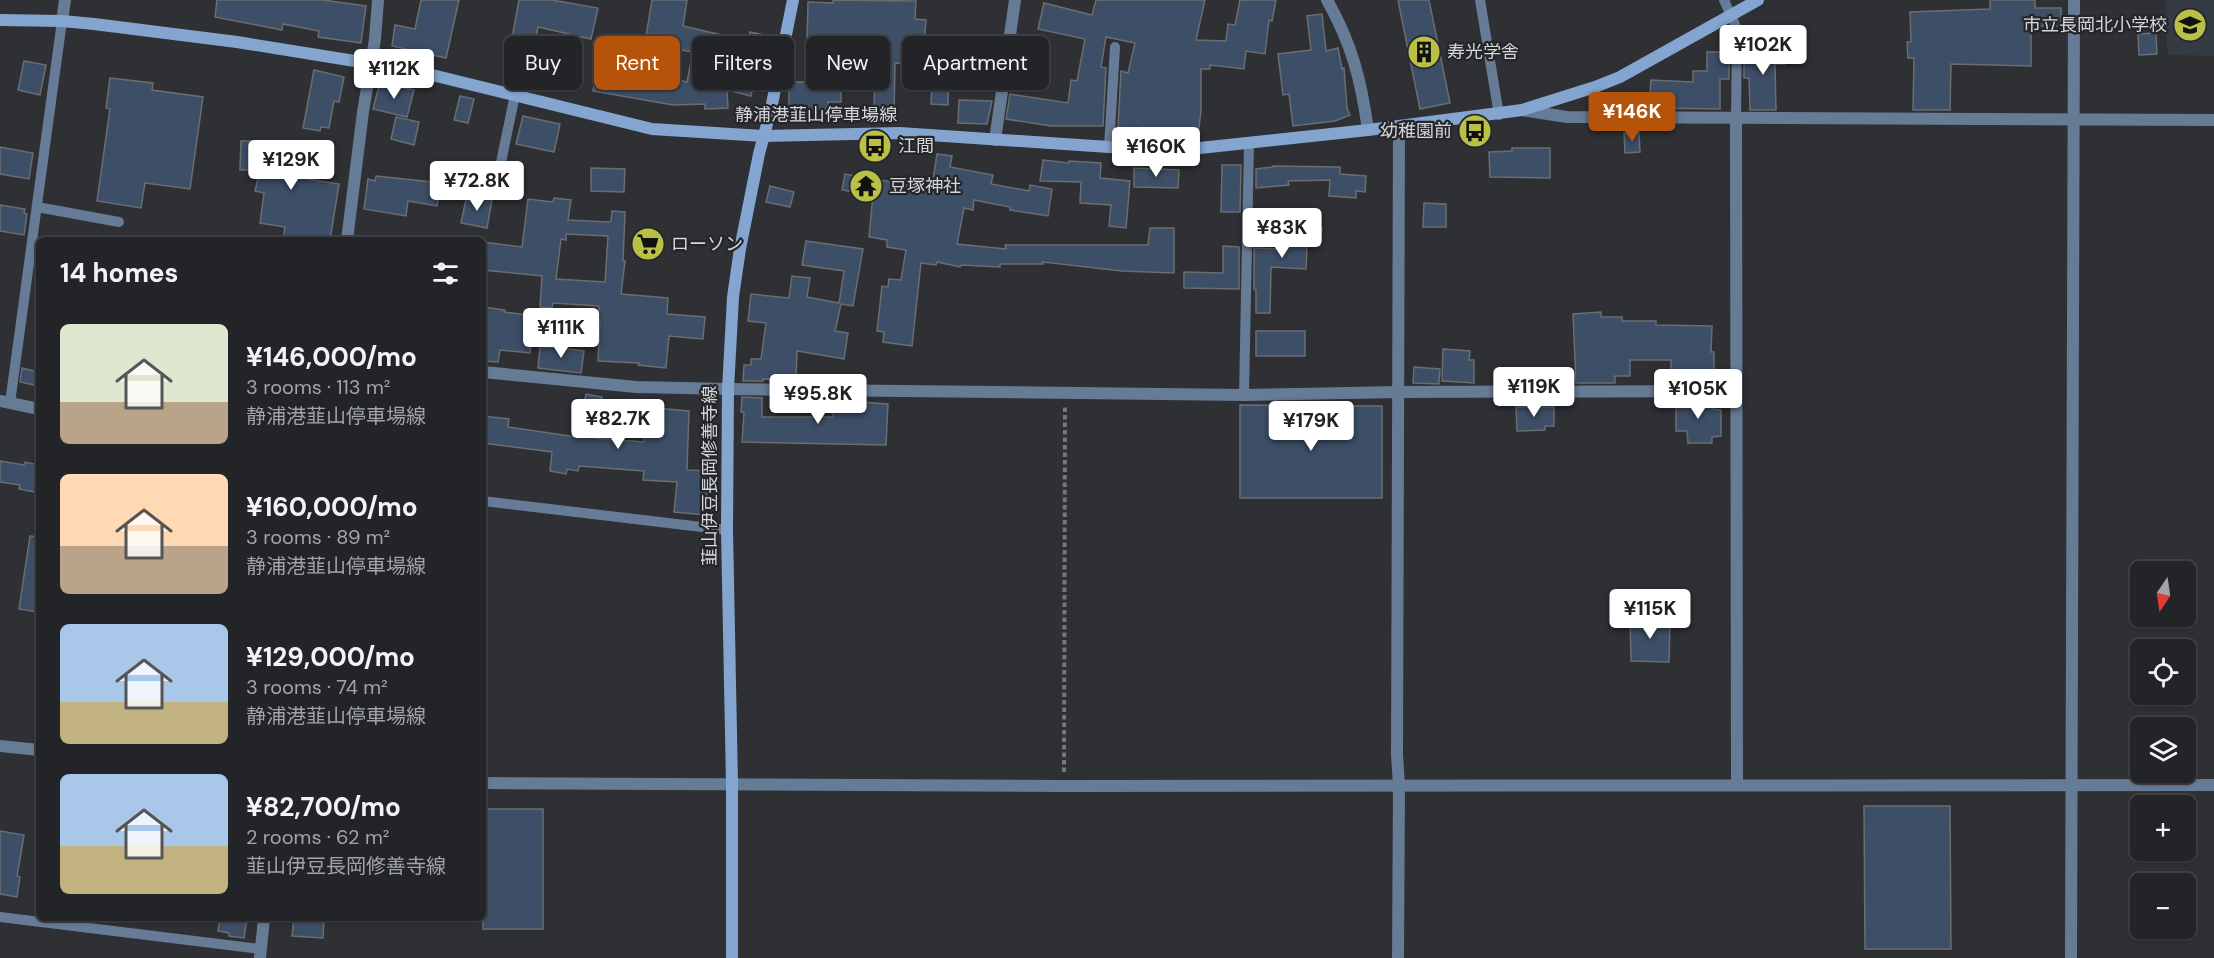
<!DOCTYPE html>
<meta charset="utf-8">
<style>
body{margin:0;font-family:"DM Sans","Noto Sans JP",sans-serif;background:#2e3033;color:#f1f3f6;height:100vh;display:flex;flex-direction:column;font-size:22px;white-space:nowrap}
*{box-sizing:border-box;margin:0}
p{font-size:20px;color:#a2a4a7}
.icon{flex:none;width:33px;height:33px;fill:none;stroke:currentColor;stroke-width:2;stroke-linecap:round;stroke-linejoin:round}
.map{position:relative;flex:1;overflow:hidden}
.sheet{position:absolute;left:36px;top:237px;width:450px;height:684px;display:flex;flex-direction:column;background:#222427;border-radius:9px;box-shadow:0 2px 4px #0004,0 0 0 2px #3f4144}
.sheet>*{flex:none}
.hud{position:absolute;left:504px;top:36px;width:570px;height:54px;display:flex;gap:12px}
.needle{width:39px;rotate:193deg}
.fabs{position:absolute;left:2130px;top:561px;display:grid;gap:12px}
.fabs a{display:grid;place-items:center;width:66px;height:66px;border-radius:9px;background:#222427;box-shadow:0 2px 4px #0004,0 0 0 2px #3f4144;font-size:30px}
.price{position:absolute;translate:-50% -51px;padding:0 14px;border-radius:6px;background:#fff;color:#222;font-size:20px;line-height:39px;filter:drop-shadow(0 2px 3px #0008)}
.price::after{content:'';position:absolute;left:50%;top:36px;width:18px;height:14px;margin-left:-9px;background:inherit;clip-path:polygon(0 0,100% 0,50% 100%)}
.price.on{background:#b45309;color:#fff}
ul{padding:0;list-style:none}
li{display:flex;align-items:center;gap:18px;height:150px;padding:0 24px}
li span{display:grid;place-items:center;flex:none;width:168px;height:120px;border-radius:9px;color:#555}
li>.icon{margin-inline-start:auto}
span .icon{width:72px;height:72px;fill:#fffc;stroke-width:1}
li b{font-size:26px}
h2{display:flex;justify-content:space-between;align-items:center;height:72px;padding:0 24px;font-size:26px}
.tag{padding:0 21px;border-radius:9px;background:#222427;box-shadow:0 2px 4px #0004,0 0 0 2px #3f4144;font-size:21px;line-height:54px}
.tag.on{background:#b45309;color:#fff}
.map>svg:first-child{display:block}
.built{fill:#343b43}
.building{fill:#3d4f67;stroke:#6a6d71;stroke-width:1.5;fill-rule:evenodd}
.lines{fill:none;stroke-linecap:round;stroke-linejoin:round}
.path{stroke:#75777a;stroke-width:4;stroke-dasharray:4.5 3;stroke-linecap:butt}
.service{stroke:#667b95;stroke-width:10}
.minor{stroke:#667b95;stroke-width:12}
.secondary{stroke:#84a5cf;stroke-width:12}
.labels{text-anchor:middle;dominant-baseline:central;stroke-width:4.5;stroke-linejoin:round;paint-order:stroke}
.poi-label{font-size:18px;fill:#d5d6d8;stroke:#24262a;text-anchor:start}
.street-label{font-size:18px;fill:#d5d6d8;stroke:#24262a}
</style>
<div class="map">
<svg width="2214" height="958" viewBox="0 0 2214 958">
<rect width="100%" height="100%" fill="#2e3034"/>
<polygon class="built" points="2166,0 2214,0 2214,56 2169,55 2167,50"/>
<g class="building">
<polygon points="217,0 323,0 366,6 361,43 318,37 319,31 283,24 282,30 215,17"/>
<polygon points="421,0 459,0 446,58 392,46 395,25 415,29"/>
<polygon points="519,0 552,0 598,8 591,39 538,27 529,75 506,71"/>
<path d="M 652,0 L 687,0 L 683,26 L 748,41 L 750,32 L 768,36 L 761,67 L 758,66 L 751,96 L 727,90 L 728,108 L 705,109 L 705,104 L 673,105 L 593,91 L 602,40 L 644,48 ZM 664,47 L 693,52 L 687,82 L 657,75 Z"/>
<polygon points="833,0 916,1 915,19 926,20 924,46 961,49 961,45 991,45 990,67 949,67 948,105 931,104 933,66 895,63 894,113 874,112 875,59 840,57 841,102 828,102 828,109 789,109 789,82 806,82 808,2 833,3"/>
<polygon points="1096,0 1205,0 1196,40 1226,41 1228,24 1235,25 1240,0 1276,0 1272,21 1269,20 1265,54 1246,51 1244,69 1210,65 1210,69 1201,69 1201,111 1198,134 1142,127 1142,129 1118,127 1121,71 1128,73 1135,43 1106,37 1101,67 1106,68 1103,126 1051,126 1006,119 1010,94 1068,103 1071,80 1077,81 1085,39 1038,29 1044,3 1092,15"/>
<polygon points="1398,0 1429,0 1450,103 1420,109"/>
<polygon points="1990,0 2035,0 2035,8 2061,8 2061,26 2031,26 2031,66 1951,64 1950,110 1913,110 1914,58 1908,58 1907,42 1911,42 1910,12 1990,9"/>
<polygon points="1322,14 1326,51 1338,48 1342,69 1344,68 1347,108 1350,115 1335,121 1293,126 1289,94 1283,95 1278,54 1311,50 1307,16"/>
<polygon points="2156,33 2157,54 2139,55 2138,34"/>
<polygon points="1784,47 1785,64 1775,64 1776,110 1750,110 1749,78 1744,78 1744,51 1753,51 1753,48"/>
<polygon points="1707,52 1729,52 1729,79 1720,79 1720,109 1649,108 1651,80 1693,82 1693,71 1707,71"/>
<polygon points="24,61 46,65 40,95 18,90"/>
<polygon points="314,70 344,77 339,102 334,101 329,128 321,127 320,131 303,128"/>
<polygon points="110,78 153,83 152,90 203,97 190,189 145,183 141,208 97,201 110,109 106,108"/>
<polygon points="380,82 414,90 407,117 373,109"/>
<polygon points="460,96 474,99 468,123 454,120"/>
<polygon points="959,100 992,101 987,124 958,123"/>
<polygon points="523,116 560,124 554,152 516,144"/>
<polygon points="396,117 419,122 414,145 391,139"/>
<polygon points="1639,132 1640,152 1625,153 1624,133"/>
<polygon points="241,141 258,141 258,145 306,146 303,176 308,176 307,179 339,184 330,240 283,239 285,227 260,223 264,193 255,191 260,170 240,170"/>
<polygon points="0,147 33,153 29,179 0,174"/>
<polygon points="1512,148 1550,148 1550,178 1490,177 1489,152 1512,151"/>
<polygon points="937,154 952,156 950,167 993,175 991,184 1029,191 1030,185 1052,189 1048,216 1010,210 1010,207 974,200 973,210 964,208 957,244 1006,249 1005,245 1148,245 1150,228 1174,228 1174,273 1122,271 1043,262 1043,264 1000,264 1000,267 961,265 960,267 937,262 936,265 921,263 912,346 883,342 884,332 877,331 882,286 888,287 889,279 901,280 906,250 887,247 887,240 869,237 873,195 842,190 845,174 910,185 911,182 932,186"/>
<polygon points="1043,160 1069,163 1069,161 1101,163 1100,178 1130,181 1126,228 1109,226 1111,205 1080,203 1081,182 1040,181"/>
<polygon points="1222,165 1241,165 1240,212 1221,212"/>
<polygon points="1273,166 1340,167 1340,174 1366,176 1365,192 1356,191 1356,198 1329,196 1330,180 1288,181 1289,185 1256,188 1256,169 1273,167"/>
<polygon points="591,168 625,169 624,192 591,191"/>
<polygon points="1134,168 1179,170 1178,188 1134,187"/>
<polygon points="376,176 441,183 437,206 408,201 406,216 364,209 368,179 375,181"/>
<polygon points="770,186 794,192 790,207 766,202"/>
<polygon points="473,197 492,200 487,228 461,223 466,199 472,200"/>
<path d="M 554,198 L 571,200 L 568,220 L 608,222 L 611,221 L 612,211 L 625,212 L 623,261 L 625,261 L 621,294 L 668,298 L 667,314 L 705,317 L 703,339 L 669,336 L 666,368 L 638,365 L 639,363 L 598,361 L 600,320 L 598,320 L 599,306 L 553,303 L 552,308 L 540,307 L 542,276 L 483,270 L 483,242 L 522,247 L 528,199 L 553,202 ZM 566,234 L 608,236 L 605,282 L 556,279 L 561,239 L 566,240 Z"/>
<polygon points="1424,203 1446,204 1446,227 1423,227"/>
<polygon points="0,205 25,209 24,213 27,214 24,235 0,231"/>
<polygon points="1281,223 1322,228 1320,246 1307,245 1306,269 1271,267 1270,313 1256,313 1256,290 1254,289 1254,248 1278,249"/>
<polygon points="806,241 863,249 853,306 841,304 835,331 848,333 844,359 797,351 796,380 763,379 763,381 743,381 744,365 751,365 751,359 761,359 766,323 748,321 751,294 789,298 792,276 810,278 807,297 839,303 844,271 802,265"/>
<polygon points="1223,246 1239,247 1239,289 1184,288 1184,272 1223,273"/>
<polygon points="483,307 505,310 504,312 535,316 530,353 500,350 498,362 483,361"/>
<polygon points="1601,312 1601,317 1622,317 1622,321 1656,321 1656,325 1712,326 1711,352 1714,352 1714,383 1671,383 1671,360 1630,360 1630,376 1615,376 1615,383 1576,383 1573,314"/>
<rect x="1256" y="331" width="49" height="25"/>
<polygon points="540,346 584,351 581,373 538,368"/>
<polygon points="1443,349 1470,351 1469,360 1474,360 1474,383 1442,381"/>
<polygon points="1414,367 1440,369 1439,384 1413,383"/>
<polygon points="22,368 39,372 39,386 20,382"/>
<polygon points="586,394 602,397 594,438 644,442 646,407 689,411 687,470 709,471 706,515 674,512 677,482 643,480 644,471 579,466 578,471 567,469 566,474 550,471 552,452 483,443 483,416 509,419 508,427 577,437"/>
<polygon points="742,397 762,398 762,417 833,417 834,400 888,404 886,445 742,442 744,412 741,412"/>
<polygon points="1676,399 1714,399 1714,410 1721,410 1721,436 1712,437 1712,443 1688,443 1687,431 1676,431"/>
<polygon points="1240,405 1382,406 1382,498 1240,498"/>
<polygon points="1516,407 1554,407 1554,426 1545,426 1545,430 1517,431"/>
<polygon points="0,461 24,465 25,462 39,465 35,492 19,489 20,485 0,482"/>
<polygon points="30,536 39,537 39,597 37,612 19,609"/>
<polygon points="1630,618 1670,620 1669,662 1631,661"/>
<polygon points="1864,806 1950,806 1951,949 1865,949"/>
<rect x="483" y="809" width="60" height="120"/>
<polygon points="0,831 24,835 17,876 20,877 17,897 0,894"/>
<polygon points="220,918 247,918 244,938 229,936 229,933 218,931"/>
<polygon points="294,918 324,918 323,938 292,936"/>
</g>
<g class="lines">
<polyline class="path" points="1064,772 1065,407"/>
<g class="service">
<polyline points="1480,0 1499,115"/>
<polyline points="1724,0 1737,29 1736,119"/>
<polyline points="1109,147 1115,47"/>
<polyline points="496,186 515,95"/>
<polyline points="37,207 119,222"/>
<polyline points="1244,395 1249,143"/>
<polyline points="10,403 62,21"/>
<polyline points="483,501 727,530"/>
<polyline points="0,917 260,949"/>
</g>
<g class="minor">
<path d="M 1327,0 C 1352,44 1361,80 1368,130"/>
<polyline points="62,21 65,0"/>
<polyline points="1522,110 1567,117 2214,120"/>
<polyline points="1736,119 1737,785"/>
<polyline points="995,140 1015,0"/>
<polyline points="347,240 363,112 375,39 378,0"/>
<polyline points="483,372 636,387 728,389 1244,395 1399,392 1735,391"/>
<polyline points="0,401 39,409"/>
<polyline points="0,746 39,750"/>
<polyline points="483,783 1064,786 2214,785"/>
<polyline points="260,958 264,918"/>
<polyline points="1398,958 1399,786 1397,755 1399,126"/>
<polyline points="2071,958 2074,0"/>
</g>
<g class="secondary">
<polyline points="0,20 62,21 94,24 237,42 361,62 424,73 652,129 763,136 900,133 1109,147 1154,148 1200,148 1368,130 1522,110 1595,87 1620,77 1758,0"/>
<polyline points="732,958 732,784 727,530 728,389 733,297 740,249 759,154 771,109 793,0"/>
</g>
</g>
<defs>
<symbol id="school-disc" viewBox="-11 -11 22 22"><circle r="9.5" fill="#bac045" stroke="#24262a"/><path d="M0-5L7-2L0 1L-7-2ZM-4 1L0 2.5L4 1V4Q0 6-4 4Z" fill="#111"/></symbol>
<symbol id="building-disc" viewBox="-11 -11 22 22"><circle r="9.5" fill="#bac045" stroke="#24262a"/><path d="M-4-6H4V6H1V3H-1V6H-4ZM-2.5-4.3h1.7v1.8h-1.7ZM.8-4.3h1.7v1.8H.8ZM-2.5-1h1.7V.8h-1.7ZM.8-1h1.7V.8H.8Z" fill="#111"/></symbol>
<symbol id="bus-disc" viewBox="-11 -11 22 22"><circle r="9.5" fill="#bac045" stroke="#24262a"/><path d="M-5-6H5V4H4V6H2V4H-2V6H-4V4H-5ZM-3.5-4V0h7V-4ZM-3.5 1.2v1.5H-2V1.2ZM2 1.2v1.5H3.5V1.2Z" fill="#111"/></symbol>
<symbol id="temple-disc" viewBox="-11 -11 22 22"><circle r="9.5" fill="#bac045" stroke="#24262a"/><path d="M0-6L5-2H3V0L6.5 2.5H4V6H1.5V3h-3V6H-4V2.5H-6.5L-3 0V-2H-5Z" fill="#111"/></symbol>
<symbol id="supermarket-disc" viewBox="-11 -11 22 22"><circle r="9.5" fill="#bac045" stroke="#24262a"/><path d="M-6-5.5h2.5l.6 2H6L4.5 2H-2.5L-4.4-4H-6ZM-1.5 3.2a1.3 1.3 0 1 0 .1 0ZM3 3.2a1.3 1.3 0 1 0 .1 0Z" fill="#111"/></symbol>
</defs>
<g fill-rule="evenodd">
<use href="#school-disc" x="2171" y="6" width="38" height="38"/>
<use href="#building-disc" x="1405" y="33" width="38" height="38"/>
<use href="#bus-disc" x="1456" y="112" width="38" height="38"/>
<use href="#bus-disc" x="856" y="127" width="38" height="38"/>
<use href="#temple-disc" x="847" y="167" width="38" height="38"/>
<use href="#supermarket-disc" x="629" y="225" width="38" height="38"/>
</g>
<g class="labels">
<g class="poi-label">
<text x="2167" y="25" text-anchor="end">市立長岡北小学校</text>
<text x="1447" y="52">寿光学舎</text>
<text x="1452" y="131" text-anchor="end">幼稚園前</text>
<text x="898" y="146">江間</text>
<text x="889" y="186">豆塚神社</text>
<text x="671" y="244">ローソン</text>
</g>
<g class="street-label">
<text x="816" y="115">静浦港韮山停車場線</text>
<text transform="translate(710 476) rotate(-90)">韮山伊豆長岡修善寺線</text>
</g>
</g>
</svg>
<div class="fabs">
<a><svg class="needle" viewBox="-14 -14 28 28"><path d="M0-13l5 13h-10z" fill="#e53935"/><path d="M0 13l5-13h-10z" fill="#a2a4a7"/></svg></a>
<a><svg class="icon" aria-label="locate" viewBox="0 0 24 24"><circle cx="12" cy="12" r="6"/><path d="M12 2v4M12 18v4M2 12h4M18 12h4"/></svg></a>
<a><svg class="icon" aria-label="layers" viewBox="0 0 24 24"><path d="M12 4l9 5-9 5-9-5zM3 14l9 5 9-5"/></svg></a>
<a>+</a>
<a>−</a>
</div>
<b class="price" style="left:1763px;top:76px">¥102K</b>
<b class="price" style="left:394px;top:100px">¥112K</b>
<b class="price on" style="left:1632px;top:143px">¥146K</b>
<b class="price" style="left:1156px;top:178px">¥160K</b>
<b class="price" style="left:291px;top:191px">¥129K</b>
<b class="price" style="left:477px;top:212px">¥72.8K</b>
<b class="price" style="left:1282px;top:259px">¥83K</b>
<b class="price" style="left:561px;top:359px">¥111K</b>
<b class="price" style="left:1534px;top:418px">¥119K</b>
<b class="price" style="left:1698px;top:420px">¥105K</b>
<b class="price" style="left:818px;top:425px">¥95.8K</b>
<b class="price" style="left:618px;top:450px">¥82.7K</b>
<b class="price" style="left:1311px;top:452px">¥179K</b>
<b class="price" style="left:1650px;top:640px">¥115K</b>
<div class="hud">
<a class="tag">Buy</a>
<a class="tag on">Rent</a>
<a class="tag">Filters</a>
<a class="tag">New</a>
<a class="tag">Apartment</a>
</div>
<section class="sheet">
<h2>14 homes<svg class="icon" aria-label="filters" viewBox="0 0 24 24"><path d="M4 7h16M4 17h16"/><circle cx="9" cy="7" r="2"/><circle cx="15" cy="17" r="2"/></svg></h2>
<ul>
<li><span style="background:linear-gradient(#dfe7d0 65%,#b9a48a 0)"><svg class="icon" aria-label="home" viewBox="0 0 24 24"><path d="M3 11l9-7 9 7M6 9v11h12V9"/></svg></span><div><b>¥146,000/mo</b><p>3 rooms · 113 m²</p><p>静浦港韮山停車場線</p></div></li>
<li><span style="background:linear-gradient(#ffd9b3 60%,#b9a48a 0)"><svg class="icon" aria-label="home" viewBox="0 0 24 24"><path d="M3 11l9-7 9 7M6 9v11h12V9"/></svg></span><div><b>¥160,000/mo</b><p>3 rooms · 89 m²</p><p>静浦港韮山停車場線</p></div></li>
<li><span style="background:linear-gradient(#a9c7e8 65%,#c2b280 0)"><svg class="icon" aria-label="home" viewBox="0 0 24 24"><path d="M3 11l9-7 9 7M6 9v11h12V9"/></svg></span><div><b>¥129,000/mo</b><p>3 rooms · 74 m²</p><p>静浦港韮山停車場線</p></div></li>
<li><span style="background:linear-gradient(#a9c7e8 60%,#c2b280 0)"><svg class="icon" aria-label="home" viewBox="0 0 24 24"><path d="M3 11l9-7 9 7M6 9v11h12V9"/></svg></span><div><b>¥82,700/mo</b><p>2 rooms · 62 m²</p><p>韮山伊豆長岡修善寺線</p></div></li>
</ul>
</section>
</div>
